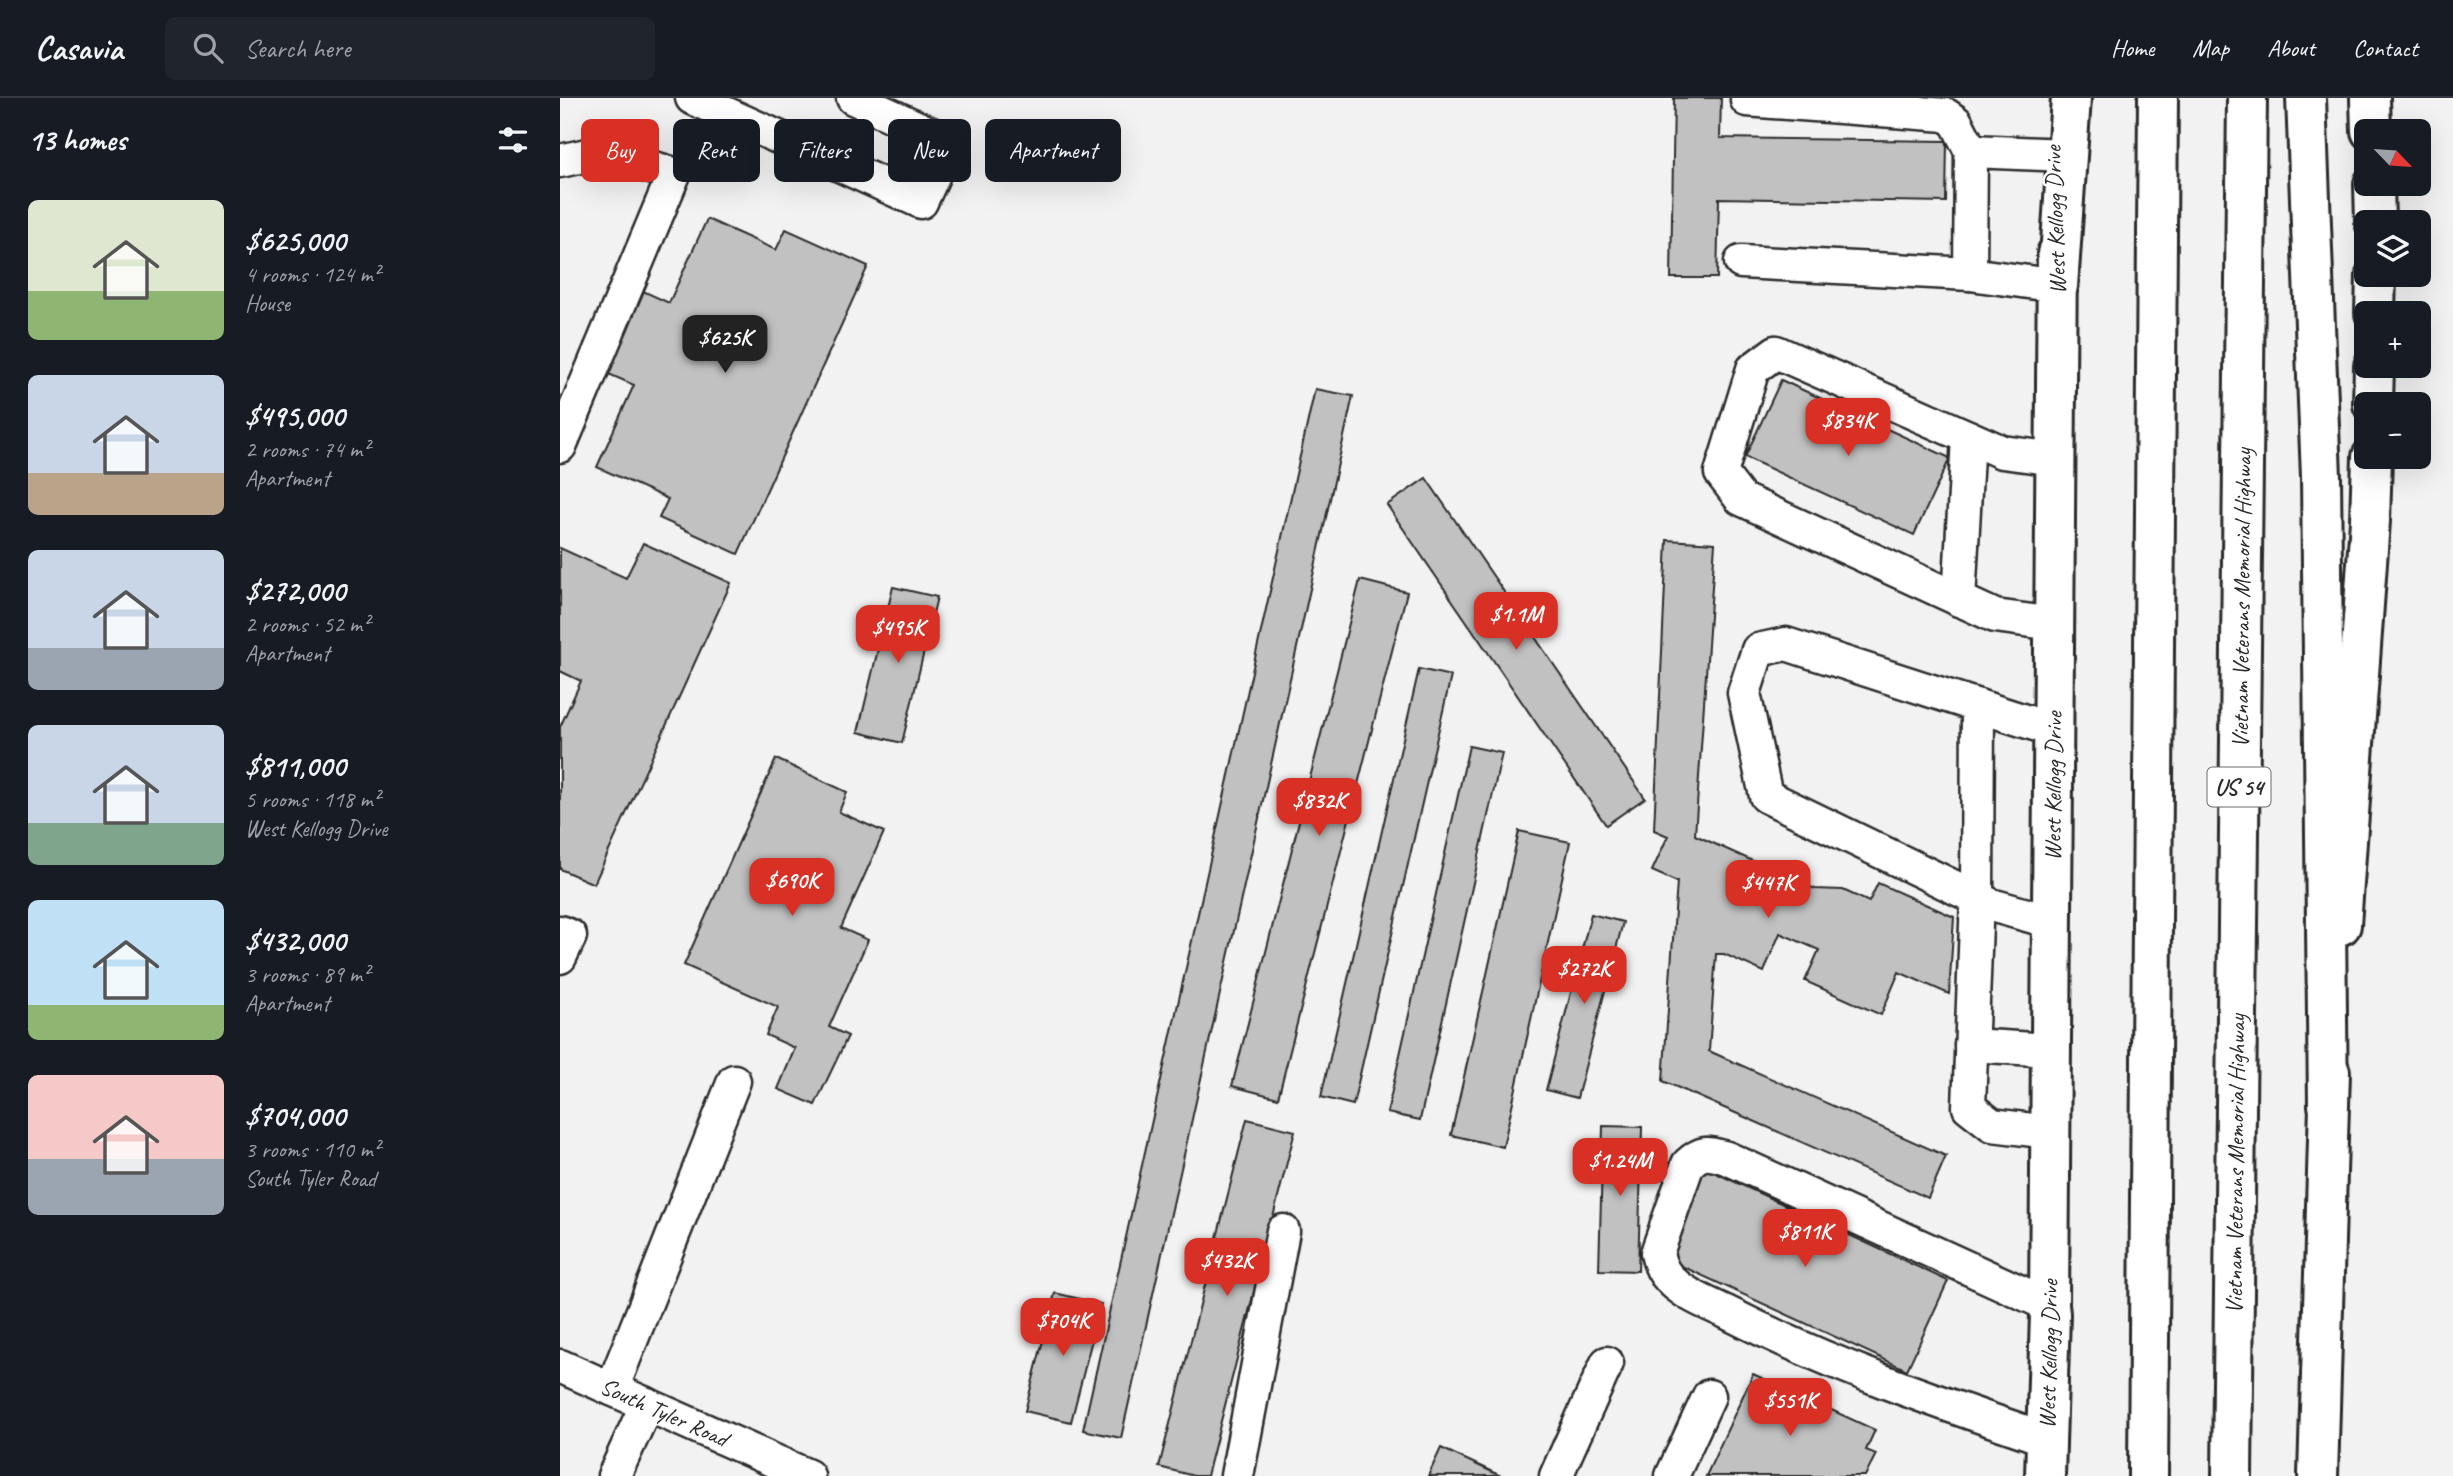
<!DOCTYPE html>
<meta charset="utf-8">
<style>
body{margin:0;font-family:Caveat,sans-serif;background:#20242c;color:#f1f3f6;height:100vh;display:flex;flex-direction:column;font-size:26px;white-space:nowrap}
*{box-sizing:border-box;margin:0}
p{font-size:23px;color:#9ea1a6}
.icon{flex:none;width:38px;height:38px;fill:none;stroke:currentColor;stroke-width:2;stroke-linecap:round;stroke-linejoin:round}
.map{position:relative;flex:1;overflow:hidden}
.sheet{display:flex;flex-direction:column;background:#171b24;width:560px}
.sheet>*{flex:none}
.guide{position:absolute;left:21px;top:21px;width:665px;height:63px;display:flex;gap:14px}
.needle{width:46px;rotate:115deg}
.buttons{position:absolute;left:1794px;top:21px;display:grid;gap:14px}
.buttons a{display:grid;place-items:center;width:77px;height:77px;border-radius:10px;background:#171b24;box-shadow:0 7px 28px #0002;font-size:35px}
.price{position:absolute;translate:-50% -60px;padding:0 16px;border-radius:14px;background:#d93025;color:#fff;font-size:23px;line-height:46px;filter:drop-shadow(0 2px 4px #0008)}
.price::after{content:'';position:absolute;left:50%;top:42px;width:21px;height:16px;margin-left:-10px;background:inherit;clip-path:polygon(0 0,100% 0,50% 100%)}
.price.current{background:#222;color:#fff}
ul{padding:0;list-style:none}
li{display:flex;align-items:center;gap:21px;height:175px;padding:0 28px}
li span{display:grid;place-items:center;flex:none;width:196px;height:140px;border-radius:10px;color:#555}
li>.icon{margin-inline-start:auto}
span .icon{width:84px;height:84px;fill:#fffc;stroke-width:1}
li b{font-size:30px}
h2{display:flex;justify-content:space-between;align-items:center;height:84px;padding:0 28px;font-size:30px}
.tag{padding:0 24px;border-radius:10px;background:#171b24;box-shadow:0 7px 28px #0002;font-size:24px;line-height:63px}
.tag.current{background:#d93025;color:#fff}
header{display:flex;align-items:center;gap:42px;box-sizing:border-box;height:98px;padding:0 35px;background:#171b24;border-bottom:2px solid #363941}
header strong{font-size:33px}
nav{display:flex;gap:38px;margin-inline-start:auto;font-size:24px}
.search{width:490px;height:63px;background:#20242c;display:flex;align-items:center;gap:18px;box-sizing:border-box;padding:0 24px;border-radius:10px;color:#9ea1a6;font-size:26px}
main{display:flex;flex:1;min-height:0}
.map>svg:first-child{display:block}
.building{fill:#c1c1c1;stroke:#2b2b2b;stroke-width:2}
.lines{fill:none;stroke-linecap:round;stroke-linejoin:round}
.minor-casing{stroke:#2b2b2b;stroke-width:37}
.major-casing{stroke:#2b2b2b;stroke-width:44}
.highway-casing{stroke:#2b2b2b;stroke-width:44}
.minor{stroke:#fff;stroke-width:32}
.major{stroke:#fff;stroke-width:38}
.highway{stroke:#fff;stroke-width:38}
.labels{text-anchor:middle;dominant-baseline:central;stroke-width:5;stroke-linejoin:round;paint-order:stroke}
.shield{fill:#fff;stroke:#6b6b6b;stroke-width:2}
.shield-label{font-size:23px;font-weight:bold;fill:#2b2b2b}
.street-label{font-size:24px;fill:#2b2b2b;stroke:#fff}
</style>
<header>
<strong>Casavia</strong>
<div class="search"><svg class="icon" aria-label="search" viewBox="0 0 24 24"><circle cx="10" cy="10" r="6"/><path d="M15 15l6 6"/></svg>Search here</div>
<nav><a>Home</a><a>Map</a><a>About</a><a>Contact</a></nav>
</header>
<main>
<section class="sheet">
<h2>13 homes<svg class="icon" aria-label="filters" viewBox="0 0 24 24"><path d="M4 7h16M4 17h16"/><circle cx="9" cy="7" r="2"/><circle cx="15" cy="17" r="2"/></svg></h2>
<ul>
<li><span style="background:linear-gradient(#dfe7d0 65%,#8fb573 0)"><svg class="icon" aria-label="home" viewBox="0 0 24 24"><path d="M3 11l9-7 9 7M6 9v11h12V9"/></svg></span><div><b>$625,000</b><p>4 rooms · 124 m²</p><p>House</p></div></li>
<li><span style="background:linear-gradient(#c9d6e8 70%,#b9a48a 0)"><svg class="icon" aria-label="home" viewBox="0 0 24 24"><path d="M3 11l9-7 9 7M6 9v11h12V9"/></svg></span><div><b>$495,000</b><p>2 rooms · 74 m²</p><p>Apartment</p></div></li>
<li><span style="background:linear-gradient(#c9d6e8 70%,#9aa5b1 0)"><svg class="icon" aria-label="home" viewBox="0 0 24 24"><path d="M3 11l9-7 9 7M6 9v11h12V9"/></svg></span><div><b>$272,000</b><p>2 rooms · 52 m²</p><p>Apartment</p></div></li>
<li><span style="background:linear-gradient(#c9d6e8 70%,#7fa58c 0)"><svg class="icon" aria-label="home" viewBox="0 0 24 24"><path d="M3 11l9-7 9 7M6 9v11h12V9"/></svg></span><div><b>$811,000</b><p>5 rooms · 118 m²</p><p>West Kellogg Drive</p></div></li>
<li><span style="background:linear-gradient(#bfe0f5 75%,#8fb573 0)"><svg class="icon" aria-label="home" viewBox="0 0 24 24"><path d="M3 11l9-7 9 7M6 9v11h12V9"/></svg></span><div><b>$432,000</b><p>3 rooms · 89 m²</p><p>Apartment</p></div></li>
<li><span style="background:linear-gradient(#f6c9c9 60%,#9aa5b1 0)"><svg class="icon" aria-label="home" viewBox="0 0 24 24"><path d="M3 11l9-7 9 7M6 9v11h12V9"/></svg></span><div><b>$704,000</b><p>3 rooms · 110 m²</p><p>South Tyler Road</p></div></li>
</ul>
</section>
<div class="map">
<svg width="1893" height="1378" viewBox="0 0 1893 1378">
<rect width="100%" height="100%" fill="#f2f2f2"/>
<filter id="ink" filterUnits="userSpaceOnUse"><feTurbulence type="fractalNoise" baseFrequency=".0143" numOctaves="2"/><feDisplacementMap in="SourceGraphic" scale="14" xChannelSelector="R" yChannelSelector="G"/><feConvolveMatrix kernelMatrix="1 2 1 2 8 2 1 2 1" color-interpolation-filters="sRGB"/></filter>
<g filter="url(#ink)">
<g class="building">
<polygon points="1114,0 1161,0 1160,40 1387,43 1386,104 1159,100 1157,180 1111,180"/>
<polygon points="147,121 216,152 226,131 308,168 178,456 99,420 108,401 37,369 74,287 44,274 81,192 109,205"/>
<polygon points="1221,282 1390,360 1354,437 1185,359"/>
<polygon points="755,291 793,298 561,1340 523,1332"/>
<polygon points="866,380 1085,700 1046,727 827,407"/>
<polygon points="1107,442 1155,445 1135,737 1255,791 1283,792 1309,804 1318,785 1394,819 1389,896 1339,874 1321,917 1245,883 1259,852 1220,835 1204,874 1164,856 1156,856 1149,953 1386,1058 1368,1100 1103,983 1117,784 1092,773 1108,738 1094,732"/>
<polygon points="83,445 171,485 34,786 0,771 0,629 21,583 0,573 0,450 66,480"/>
<polygon points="800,482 847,494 718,1000 672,988"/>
<polygon points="333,489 377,499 342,645 298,634"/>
<polygon points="859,571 891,578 793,1007 761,999"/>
<polygon points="909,648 942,655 860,1022 827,1015"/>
<polygon points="216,661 287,694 279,714 324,734 281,830 308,842 269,929 288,938 255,1007 218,991 235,950 206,937 218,909 124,867"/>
<polygon points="959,733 1010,744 943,1049 891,1037"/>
<polygon points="1031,816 1063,824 1017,1000 986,992"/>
<polygon points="687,1021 735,1033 647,1378 634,1378 599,1369"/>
<polygon points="1043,1028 1082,1029 1078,1173 1039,1172"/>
<polygon points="1143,1069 1388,1183 1347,1272 1102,1159"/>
<polygon points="495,1195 541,1206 511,1324 465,1313"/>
<polygon points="1193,1276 1315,1332 1306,1352 1316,1356 1305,1378 1146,1378"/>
<polygon points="881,1350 941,1378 868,1378"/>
</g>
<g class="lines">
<defs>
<g id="minor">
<polyline points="132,0 361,104 389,44 293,0"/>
<polyline points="1187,2 1386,17 1396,24 1411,53"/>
<polyline points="0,63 41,54 114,76 0,348"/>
<polyline points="1181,164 1410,176"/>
<polyline points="1498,188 1410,176 1411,53 1508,57"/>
<polyline points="1399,502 1408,339"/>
<polyline points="1494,526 1435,518 1181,401 1161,375 1193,271 1216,254 1442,354 1496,361"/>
<polyline points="1418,608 1417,800 1409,1009 1432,1027 1490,1034"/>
<polyline points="1492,824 1431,807 1206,698 1184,595 1198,552 1226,546 1493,632"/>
<polyline points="0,834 10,838 0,859"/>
<polyline points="1411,947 1491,952"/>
<path id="s1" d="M 0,1268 L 248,1378"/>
<polyline points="52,1291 174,983"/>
<path d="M 1486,1341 C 1380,1305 1273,1268 1172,1217 C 1152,1207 1123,1197 1108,1179 C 1102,1173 1099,1164 1097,1155 L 1128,1066 C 1143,1052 1148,1055 1167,1060 L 1489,1207"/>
<polyline points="54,1378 87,1306"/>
<polyline points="677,1378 723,1133"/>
<polyline points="996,1378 1047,1265"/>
<polyline points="1112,1378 1149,1298"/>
</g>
<g id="major">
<polyline points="1810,0 1811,33"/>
<polyline points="1814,86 1815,124"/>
<polyline points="1815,215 1816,177"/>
<polyline points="1813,306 1814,268"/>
<polyline points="1781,827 1810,423 1812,359"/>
<path id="s2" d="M 1485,1378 L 1490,1216 L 1489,1207 L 1497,156"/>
<polyline points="1758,1378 1770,974"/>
</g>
<g id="highway">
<polyline points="1746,0 1761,379 1768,1007"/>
<polyline points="1498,188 1511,0"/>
<polyline points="1588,1378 1598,0"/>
<path id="s3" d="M 1672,1378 L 1687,0"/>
</g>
</defs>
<use href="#minor" class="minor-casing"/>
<use href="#major" class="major-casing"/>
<use href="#highway" class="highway-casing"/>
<use href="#minor" class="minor"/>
<use href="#major" class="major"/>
<use href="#highway" class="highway"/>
</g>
</g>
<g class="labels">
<rect class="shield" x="1647.5" y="669.5" width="63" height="39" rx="5"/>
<g class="shield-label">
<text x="1679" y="689">US 54</text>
</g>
<g class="street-label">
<text transform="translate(1495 122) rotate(-92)">West Kellogg Drive</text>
<text stroke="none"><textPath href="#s3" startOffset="878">Vietnam Veterans Memorial Highway</textPath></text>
<text stroke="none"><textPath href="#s2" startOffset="690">West Kellogg Drive</textPath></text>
<text stroke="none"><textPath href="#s3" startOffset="312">Vietnam Veterans Memorial Highway</textPath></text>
<text stroke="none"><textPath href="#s2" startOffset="122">West Kellogg Drive</textPath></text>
<text stroke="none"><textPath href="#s1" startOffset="114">South Tyler Road</textPath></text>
</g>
</g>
</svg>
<div class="buttons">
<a><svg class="needle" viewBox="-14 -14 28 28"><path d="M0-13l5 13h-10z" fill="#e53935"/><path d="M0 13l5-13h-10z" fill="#9ea1a6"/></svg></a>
<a><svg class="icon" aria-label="layers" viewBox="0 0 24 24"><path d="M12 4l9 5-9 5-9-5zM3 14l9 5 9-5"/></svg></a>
<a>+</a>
<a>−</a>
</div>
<b class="price current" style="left:165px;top:277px">$625K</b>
<b class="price" style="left:1288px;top:360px">$834K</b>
<b class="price" style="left:956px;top:554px">$1.1M</b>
<b class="price" style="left:338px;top:567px">$495K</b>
<b class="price" style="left:759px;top:740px">$832K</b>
<b class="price" style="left:232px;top:820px">$690K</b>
<b class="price" style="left:1208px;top:822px">$447K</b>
<b class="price" style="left:1024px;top:908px">$272K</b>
<b class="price" style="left:1060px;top:1100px">$1.24M</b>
<b class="price" style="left:1245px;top:1171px">$811K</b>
<b class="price" style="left:667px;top:1200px">$432K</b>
<b class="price" style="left:503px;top:1260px">$704K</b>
<b class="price" style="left:1230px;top:1340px">$551K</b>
<div class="guide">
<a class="tag current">Buy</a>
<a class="tag">Rent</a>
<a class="tag">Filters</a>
<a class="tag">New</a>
<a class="tag">Apartment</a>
</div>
</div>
</main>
